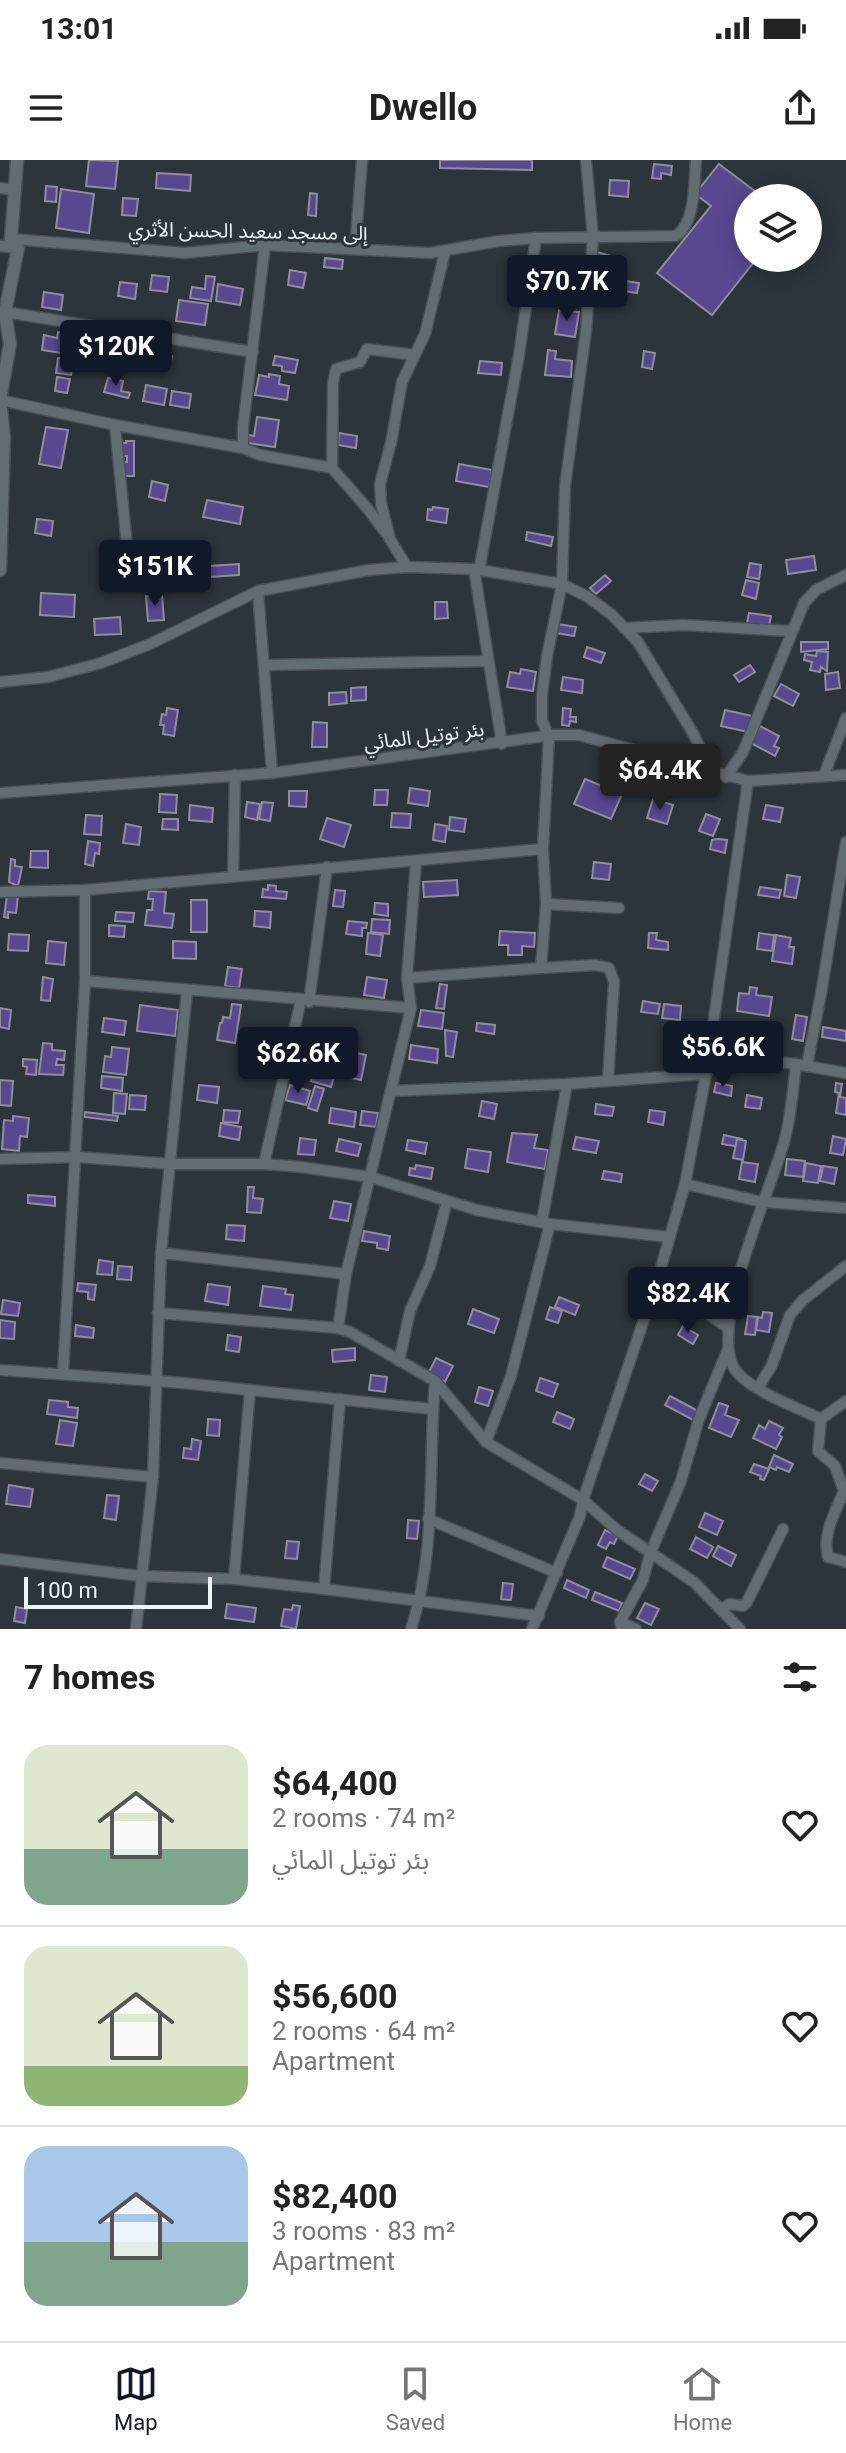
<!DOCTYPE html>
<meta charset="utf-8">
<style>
body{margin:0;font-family:Roboto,"Noto Sans Arabic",sans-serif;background:#f6f6f6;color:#222;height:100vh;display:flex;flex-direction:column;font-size:30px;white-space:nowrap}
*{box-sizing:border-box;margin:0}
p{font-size:26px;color:#767676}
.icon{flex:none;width:44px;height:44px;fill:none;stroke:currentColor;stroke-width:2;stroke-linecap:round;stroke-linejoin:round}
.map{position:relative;height:1469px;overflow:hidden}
.side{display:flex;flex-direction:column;background:#fff;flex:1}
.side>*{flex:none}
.fabs{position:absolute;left:734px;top:24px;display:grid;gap:16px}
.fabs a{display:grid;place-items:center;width:88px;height:88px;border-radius:50%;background:#fff;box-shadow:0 4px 20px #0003;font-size:40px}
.scale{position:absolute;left:24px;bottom:20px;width:188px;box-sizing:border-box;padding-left:8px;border:4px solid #eef3f7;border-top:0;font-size:22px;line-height:28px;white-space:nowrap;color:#eef3f7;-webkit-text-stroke:6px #2d343b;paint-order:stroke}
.price{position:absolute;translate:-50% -68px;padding:0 18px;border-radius:8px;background:#111827;color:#fff;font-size:26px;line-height:52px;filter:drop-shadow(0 2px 4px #0008)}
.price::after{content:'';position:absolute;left:50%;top:48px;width:24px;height:18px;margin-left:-12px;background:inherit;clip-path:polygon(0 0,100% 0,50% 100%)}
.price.on{background:#222;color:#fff}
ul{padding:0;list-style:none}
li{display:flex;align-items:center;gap:24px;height:200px;padding:0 24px}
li+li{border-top:2px solid #e0e0e0}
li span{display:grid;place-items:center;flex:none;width:224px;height:160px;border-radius:24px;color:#555}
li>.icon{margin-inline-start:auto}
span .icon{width:96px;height:96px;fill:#fffc;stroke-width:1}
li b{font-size:34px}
h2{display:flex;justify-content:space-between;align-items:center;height:96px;padding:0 24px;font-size:34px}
.status{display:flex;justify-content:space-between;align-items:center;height:56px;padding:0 40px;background:#fff;direction:ltr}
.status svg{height:22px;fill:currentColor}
header{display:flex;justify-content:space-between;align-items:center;height:104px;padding:0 24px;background:#fff;font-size:36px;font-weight:700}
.tab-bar{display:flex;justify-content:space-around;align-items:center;height:112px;border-top:2px solid #e0e0e0;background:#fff;font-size:22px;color:#767676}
.tab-bar a{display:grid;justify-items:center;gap:4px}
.tab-bar .on{color:#111827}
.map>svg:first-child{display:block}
.building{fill:#564990;stroke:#8f8e99;stroke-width:2}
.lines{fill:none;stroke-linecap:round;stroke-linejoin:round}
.minor-casing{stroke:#495055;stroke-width:13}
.tertiary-casing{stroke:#495055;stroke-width:15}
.minor{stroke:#646c73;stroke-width:10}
.tertiary{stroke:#646c73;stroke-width:12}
.labels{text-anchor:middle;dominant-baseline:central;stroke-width:6;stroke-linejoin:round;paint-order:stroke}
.street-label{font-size:20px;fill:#eef3f7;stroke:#2d343b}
</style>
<div class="status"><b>13:01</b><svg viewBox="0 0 49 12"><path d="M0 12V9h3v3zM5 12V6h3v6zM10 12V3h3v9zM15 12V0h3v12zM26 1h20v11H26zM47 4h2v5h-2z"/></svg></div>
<header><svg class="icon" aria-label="menu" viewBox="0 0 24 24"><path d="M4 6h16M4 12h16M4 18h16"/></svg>Dwello<svg class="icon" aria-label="share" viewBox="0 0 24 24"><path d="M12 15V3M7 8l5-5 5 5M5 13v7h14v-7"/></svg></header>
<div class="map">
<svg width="846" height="1469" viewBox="0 0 846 1469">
<rect width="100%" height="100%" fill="#2d343b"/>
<g class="building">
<polygon points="89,0 118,1 115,29 86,26"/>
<polygon points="440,0 532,0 532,10 440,8"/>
<polygon points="654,4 672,6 671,15 661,13 661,19 652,18"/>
<polygon points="719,4 764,38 748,38 748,98 757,98 712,155 657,113 711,46 695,34"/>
<polygon points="157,13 191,15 190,31 156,28"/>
<polygon points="610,20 629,21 628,37 609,35"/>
<polygon points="46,26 57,27 56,42 45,41"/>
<polygon points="61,29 94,34 89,73 56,68"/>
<polygon points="310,33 317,34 316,56 308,55"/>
<polygon points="123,38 138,39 136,56 122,55"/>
<polygon points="597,92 624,100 621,117 613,115 611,120 595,117"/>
<polygon points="325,98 343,100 342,109 324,107"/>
<polygon points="290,110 306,113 303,128 288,125"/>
<polygon points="152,115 169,117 167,132 150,130"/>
<polygon points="206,116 215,117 211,141 190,138 192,127 205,129"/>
<polygon points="619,120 639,123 637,133 617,130"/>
<polygon points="120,122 137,124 135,139 118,136"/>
<polygon points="218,124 243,129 240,145 216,141"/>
<polygon points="565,127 582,129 581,144 564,142"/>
<polygon points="44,132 63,135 61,150 42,147"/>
<polygon points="179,140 208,144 205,165 176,161"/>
<polygon points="559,150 579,152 575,177 555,174"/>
<polygon points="74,169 84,171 80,196 42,190 44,175 57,178 58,172 73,174"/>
<polygon points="548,190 556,191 555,199 572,201 571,217 545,215"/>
<polygon points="644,191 655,193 652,209 642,207"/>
<polygon points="156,192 172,196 170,207 154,203"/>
<polygon points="275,196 298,200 295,213 282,211 282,206 273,205"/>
<polygon points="58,198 73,200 71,215 56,213"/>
<polygon points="480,201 502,203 501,215 478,213"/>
<polygon points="269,214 280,216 279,224 289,226 287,240 255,235 259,215 269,217"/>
<polygon points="57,217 70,219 67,233 55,231"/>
<polygon points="108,218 123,221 121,231 130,233 128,238 104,232"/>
<polygon points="146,225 167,229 164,245 143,241"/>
<polygon points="172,231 191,234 189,248 170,245"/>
<polygon points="257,257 279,260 275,287 248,283 249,275 254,276"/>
<polygon points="46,267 68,270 61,308 39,304"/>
<polygon points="339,273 357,276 356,288 338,285"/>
<polygon points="126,281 134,281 134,316 119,316 119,302 127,302 127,296 119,296 119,283 126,283"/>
<polygon points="459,304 492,310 489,327 456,321"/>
<polygon points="152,321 168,325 165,341 149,337"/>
<polygon points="207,340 243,347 240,364 203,357"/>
<polygon points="433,347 448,349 446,363 427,360 428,349 432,350"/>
<polygon points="37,359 53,361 51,376 35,373"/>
<polygon points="527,372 553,377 551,386 526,380"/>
<polygon points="190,393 191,402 182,403 182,410 191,409 192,417 183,418 184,422 166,424 163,396"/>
<polygon points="814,396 816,410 788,414 786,400"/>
<polygon points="102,402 119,404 118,418 109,417 109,410 102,409"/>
<polygon points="750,403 761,405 759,419 747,417"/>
<polygon points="239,404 239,415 210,417 209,406"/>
<polygon points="605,415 611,421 596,434 590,428"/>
<polygon points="746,420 759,423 756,439 742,435"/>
<polygon points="41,433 75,435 74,457 40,455"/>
<polygon points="162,435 164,460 148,461 146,436"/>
<polygon points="435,442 447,442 448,458 435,459"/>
<polygon points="749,453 771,456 769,466 747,463"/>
<polygon points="120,457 121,474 95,475 94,459"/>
<polygon points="558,464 576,467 574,476 556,473"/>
<polygon points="801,482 828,482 828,489 801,492"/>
<polygon points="587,487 605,493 601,503 584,497"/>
<polygon points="817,491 828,492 827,511 821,507 820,512 810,510 812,502 804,500 805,494 816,496"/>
<polygon points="750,505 755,512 739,522 734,515"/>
<polygon points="521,509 536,512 533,531 507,527 510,512 520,514"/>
<polygon points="838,512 840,528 826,530 825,514"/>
<polygon points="563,517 583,520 582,533 561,530"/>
<polygon points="781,524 799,534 793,546 774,536"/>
<polygon points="366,527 366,540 351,541 351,528"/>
<polygon points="346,532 347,543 329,545 329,533"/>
<polygon points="167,548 178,550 174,576 163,574 164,565 160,565 162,554 166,555"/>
<polygon points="563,548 571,549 570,557 576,557 576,562 570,561 569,566 562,565"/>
<polygon points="725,550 752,556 748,572 721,566"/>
<polygon points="313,562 327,563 327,587 312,587"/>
<polygon points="760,566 779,576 774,586 779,588 775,596 751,583"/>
<polygon points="585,619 622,634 611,659 574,644"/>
<polygon points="410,628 430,631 428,646 408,643"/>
<polygon points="375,630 388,630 387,645 374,645"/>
<polygon points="289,631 307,631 306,647 289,646"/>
<polygon points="160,634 177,635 176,653 159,652"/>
<polygon points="653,639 673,645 667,664 647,658"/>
<polygon points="247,642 260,644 257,660 245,657"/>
<polygon points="262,642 273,643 270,661 259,659"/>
<polygon points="190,645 213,648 212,662 189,660"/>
<polygon points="766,645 783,648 780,662 763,659"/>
<polygon points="392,653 411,654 410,668 391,667"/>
<polygon points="706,654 720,659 713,676 699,671"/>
<polygon points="86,655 102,656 101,675 84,674"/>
<polygon points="450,657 466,659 464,672 449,670"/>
<polygon points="327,658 351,665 344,687 320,679"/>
<polygon points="163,659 178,659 178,670 162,669"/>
<polygon points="126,664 141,667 139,685 123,683"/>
<polygon points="435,664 447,666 445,682 433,680"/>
<polygon points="718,679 727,680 725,693 710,689 712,680"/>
<polygon points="88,681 100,683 99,694 95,693 93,706 85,704"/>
<polygon points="31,691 48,691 48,708 30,707"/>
<polygon points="11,699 15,700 15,706 22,707 18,726 9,722"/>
<polygon points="594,702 611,704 609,720 592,718"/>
<polygon points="787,715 800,717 796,738 784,736"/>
<polygon points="457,720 458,735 424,737 423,722"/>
<polygon points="268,725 276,726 276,731 287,732 286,739 262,737 263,729 268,730"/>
<polygon points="760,727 781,730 779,738 758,735"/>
<polygon points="335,730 345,731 343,747 333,746"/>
<polygon points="149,731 166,732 164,753 174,754 172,768 145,765 147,750 152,750 153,739 148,739"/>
<polygon points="7,735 18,736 16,753 8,752 8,758 4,757"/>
<rect x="191" y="740" width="16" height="32"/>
<polygon points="375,743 388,744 388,756 374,754"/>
<polygon points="255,751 271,752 270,768 254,766"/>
<polygon points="116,752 134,753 133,762 115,761"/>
<polygon points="372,759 390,760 389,774 371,772"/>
<polygon points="348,761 367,763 366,768 362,768 362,776 346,774"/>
<polygon points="109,765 125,766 124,777 109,776"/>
<polygon points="500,771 535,773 534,787 522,786 522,795 508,795 508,785 499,785"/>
<polygon points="368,773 383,775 380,796 366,794"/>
<polygon points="649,773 657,773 656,780 668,782 668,790 648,788"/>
<polygon points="759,773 774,775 772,791 757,789"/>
<polygon points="9,774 29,775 28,791 8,790"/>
<polygon points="776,775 791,778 789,787 794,787 792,804 772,801"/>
<polygon points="48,781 66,783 64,805 46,803"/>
<polygon points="173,781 196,782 196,799 173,798"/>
<polygon points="228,807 242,809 239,828 225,826"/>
<polygon points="43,817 53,819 50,841 41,840"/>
<polygon points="367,817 387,820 384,838 364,835"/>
<polygon points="440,824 447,825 444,849 436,848"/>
<polygon points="750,827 757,828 756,835 772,837 769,856 737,851 739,833 749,834"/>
<polygon points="643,841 660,844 658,854 641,852"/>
<polygon points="232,844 241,845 235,883 217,880 220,863 222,863 223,857 230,858"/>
<polygon points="664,844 681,846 680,860 662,858"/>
<polygon points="140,845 178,850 175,876 137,871"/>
<polygon points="0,848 11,850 9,869 0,867"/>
<polygon points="421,850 444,853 442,869 418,866"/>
<polygon points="796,855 807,857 803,881 792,879"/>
<polygon points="104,858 126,861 124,875 102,872"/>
<polygon points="477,863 495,865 494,874 476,871"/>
<polygon points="823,867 846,871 846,881 822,877"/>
<polygon points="445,870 457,872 453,897 446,896"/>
<polygon points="319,876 334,879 332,892 317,889"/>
<polygon points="43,883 52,884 52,890 65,891 64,900 57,899 56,905 64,905 63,915 39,914"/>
<polygon points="411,885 438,889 437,903 409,899"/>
<polygon points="112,887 129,889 126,915 103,912 105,896 111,897"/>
<polygon points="347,891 366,895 361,920 342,916"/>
<polygon points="23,899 37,900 36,915 26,914 27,907 23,906"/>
<polygon points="314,908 335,914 331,927 311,921"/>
<polygon points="102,916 123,918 122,931 101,928"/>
<polygon points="0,920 13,921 11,946 0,945"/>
<polygon points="716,923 732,926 731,936 714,932"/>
<polygon points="836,923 842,924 840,937 846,938 846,955 836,953 839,933 835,932"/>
<polygon points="199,925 219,927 217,943 197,940"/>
<polygon points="290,925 310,931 306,945 285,940"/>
<polygon points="315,926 324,929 317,951 308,948"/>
<polygon points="114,933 127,934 125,954 113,953"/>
<polygon points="130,935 146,936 145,950 129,949"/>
<polygon points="747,935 762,938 760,949 745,947"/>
<polygon points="482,941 497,944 494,959 479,956"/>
<polygon points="596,944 614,947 612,956 595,954"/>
<polygon points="331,948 356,952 354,967 329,963"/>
<polygon points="224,950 240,951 238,963 223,962"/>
<polygon points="650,950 665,952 663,965 648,962"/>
<polygon points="362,951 378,953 376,967 360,965"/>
<polygon points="85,952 118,956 117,961 84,957"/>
<polygon points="13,956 29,958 27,977 20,976 19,991 2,989 4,960 13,961"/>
<polygon points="221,963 241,967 239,980 219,976"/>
<polygon points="512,973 537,975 534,988 548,990 545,1009 507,1002"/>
<polygon points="724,975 742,979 740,987 722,984"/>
<polygon points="833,976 846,979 843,995 830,993"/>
<polygon points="576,977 599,981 596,993 573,989"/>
<polygon points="300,978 316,980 314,995 298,994"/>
<polygon points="339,979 361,984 358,996 336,991"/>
<polygon points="737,979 746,981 743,1000 733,998"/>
<polygon points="408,980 427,983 425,994 406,990"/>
<polygon points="468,989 491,992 488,1012 465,1008"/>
<polygon points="787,999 805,1001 803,1017 785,1015"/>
<polygon points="742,1002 758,1004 755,1022 739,1019"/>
<polygon points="806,1003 821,1006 818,1023 803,1021"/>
<polygon points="416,1005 433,1008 431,1019 409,1015 410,1008 415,1009"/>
<polygon points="823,1006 837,1008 834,1024 820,1021"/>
<polygon points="604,1011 622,1014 621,1022 602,1019"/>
<polygon points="248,1027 254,1027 253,1038 263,1039 261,1053 247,1052"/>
<polygon points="28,1035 55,1037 55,1046 28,1043"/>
<polygon points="334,1041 351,1044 348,1061 330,1058"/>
<polygon points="227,1065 245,1066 244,1081 226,1079"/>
<polygon points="364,1071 390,1076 388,1090 377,1088 377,1083 362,1081"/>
<polygon points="99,1100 113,1102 112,1115 97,1114"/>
<polygon points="118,1106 132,1107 131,1120 117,1119"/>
<polygon points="78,1123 96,1125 94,1140 88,1139 88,1132 77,1131"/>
<polygon points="208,1124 230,1127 228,1145 205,1141"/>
<polygon points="263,1126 286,1129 285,1134 293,1135 291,1150 260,1146"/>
<polygon points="559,1137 579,1145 575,1155 555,1147"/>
<polygon points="3,1140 20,1143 18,1156 1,1154"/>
<polygon points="550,1147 562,1151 558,1163 546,1159"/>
<polygon points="473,1149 499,1159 494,1173 468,1164"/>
<polygon points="763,1152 772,1153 769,1172 756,1170 758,1157 762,1158"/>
<polygon points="748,1156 757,1157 755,1175 745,1174"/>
<polygon points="0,1160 15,1162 14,1179 0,1178"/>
<polygon points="76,1165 94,1168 93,1178 75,1176"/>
<polygon points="683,1166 698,1175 693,1184 678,1175"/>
<polygon points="228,1175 241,1177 239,1192 226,1190"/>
<polygon points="355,1188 355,1200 333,1202 332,1190"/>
<polygon points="436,1198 453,1206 445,1222 428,1214"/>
<polygon points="371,1215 387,1217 385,1232 369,1230"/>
<polygon points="540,1218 558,1224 553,1237 536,1231"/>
<polygon points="479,1227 493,1231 488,1246 475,1242"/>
<polygon points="670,1236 700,1252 695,1261 665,1245"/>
<polygon points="49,1240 68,1242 68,1247 78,1248 77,1258 47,1254"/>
<polygon points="719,1243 728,1246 725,1255 739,1260 731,1277 709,1268"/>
<polygon points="557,1252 574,1259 570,1269 553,1262"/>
<polygon points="208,1259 220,1260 219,1276 207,1275"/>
<polygon points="60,1260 77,1263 73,1286 56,1284"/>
<polygon points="769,1261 783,1268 779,1275 782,1277 776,1289 753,1278 759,1265 765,1269"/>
<polygon points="192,1279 201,1281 198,1300 183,1298 184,1288 191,1289"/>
<polygon points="774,1295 793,1304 789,1312 777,1307 776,1310 769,1307"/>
<polygon points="754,1304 769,1309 764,1320 760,1319 761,1316 750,1312"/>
<polygon points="645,1314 658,1321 652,1331 639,1324"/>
<polygon points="9,1325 33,1329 30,1347 6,1344"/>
<polygon points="107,1335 119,1336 116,1360 104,1358"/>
<polygon points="705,1353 723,1361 717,1375 699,1367"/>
<polygon points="408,1360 419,1361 417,1379 407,1378"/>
<polygon points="605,1370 618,1376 614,1384 610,1382 606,1389 598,1385"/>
<polygon points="696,1377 713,1387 707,1398 690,1389"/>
<polygon points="287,1381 299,1382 297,1399 285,1398"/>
<polygon points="718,1386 736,1395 731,1406 713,1396"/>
<polygon points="607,1397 635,1409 630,1419 603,1407"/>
<polygon points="567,1420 589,1430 586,1438 564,1428"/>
<polygon points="503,1423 513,1424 511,1440 501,1439"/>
<polygon points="595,1432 622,1443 619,1451 592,1440"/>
<polygon points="645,1443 659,1449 651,1465 637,1458"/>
<polygon points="227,1444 256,1448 254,1462 225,1458"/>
<polygon points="293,1445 300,1446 296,1469 281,1466 284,1449 292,1450"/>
<polygon points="16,1447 27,1449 25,1463 14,1461"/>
</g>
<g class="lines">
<defs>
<g id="minor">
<polyline points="0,28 16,30"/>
<path d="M 11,79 L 185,93 L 265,85 L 430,93 L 499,81 L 536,78 L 676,76 C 696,62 694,22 696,0"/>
<polyline points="0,86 18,88"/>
<polyline points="355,89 362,0"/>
<polyline points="5,152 253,192"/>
<polyline points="0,240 115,265 243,288 260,295 332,308"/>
<polyline points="115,265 130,416"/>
<polyline points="243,288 243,267 265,85"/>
<polyline points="389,377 367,348 332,308 333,223 336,209 360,202 367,189 415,195"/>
<polyline points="407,407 390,379 381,343 380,324 391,283 402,222 425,174 445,92"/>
<polyline points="474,409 502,584"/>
<polyline points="479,411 519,195 536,78"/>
<polyline points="258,431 272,613"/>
<polyline points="624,468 683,465 791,471"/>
<polyline points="265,505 488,501"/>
<polyline points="0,522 48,517 101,503 150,484 258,431 369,410 407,407 474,409 562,424 588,437 612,455 638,482 694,575 711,612"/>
<polyline points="824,615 846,558"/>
<polyline points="726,617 743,592 804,443 816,430 846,415"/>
<polyline points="0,633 272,613 553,575 579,575 748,621 846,615"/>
<polyline points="233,716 235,615"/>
<polyline points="0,732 85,730 543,689"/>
<polyline points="546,744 619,748"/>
<polyline points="541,808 546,744 543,689 549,576 542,561 542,535 547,496 562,424 565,326 586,171 593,77 586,0"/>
<polyline points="407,818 541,808 596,805 609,808 614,822 608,921"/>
<polyline points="85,821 411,848 407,818 416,702"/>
<polyline points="309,842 327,707"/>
<polyline points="411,848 346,1114 338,1168 350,1172 435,1221"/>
<polyline points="709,893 796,904 846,913"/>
<path d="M 796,904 C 793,929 791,958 784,982 C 770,1032 711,1160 733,1206 C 743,1228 798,1248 821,1259 L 846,1241"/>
<polyline points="807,905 821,834 846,682"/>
<polyline points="391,931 567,924 706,914"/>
<polyline points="0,999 76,997 171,1004 264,1004 301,1007 370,1017 477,1050 550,1064 669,1077"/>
<polyline points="264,1004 301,840"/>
<polyline points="685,1024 762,1042 846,1048"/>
<polyline points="542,1061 567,924"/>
<polyline points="161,1093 346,1114"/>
<polyline points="658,1118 728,1168"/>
<polyline points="158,1153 338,1168"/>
<polyline points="399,1201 410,1151 430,1106 447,1041"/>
<polyline points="0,1210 183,1223 432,1249"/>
<polyline points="63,1213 85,821 85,730"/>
<polyline points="758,1228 772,1205 790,1155 803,1140 846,1106"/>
<path d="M 821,1259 L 818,1291 L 835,1306 L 844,1331 C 835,1352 822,1375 828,1397 L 846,1402"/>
<polyline points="486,1282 511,1216 550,1064"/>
<polyline points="0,1303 153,1317"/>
<polyline points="428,1359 557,1413"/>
<polyline points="0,1399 140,1416 234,1419 324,1429 539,1456"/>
<polyline points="234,1419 250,1230"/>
<polyline points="324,1429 340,1239"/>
<polyline points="722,1449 729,1444 743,1446 747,1442 783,1369"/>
<polyline points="620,1462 636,1469"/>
<polyline points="136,1469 153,1317 161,1093 187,831"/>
<path d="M 411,1469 C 437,1391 428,1303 435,1221 L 486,1282 L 583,1340 L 617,1370 L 694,1422 L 740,1469"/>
<polyline points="532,1469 580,1356 583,1340 658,1118 685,1024 706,914 748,621"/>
<polyline points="622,1469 620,1462 643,1420 650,1394 681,1321 699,1259 728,1189"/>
</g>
<polyline id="tertiary" points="0,410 4,277 0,240 10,184 5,152 18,88 11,79 17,0"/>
</defs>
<use href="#minor" class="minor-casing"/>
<use href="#tertiary" class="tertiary-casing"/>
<use href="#minor" class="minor"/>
<use href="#tertiary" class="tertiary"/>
</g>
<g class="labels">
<g class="street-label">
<text transform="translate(248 71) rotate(1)">إلى مسجد سعيد الحسن الأثري</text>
<text transform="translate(424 576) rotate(-7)">بئر توتيل المائي</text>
</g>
</g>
</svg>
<div class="fabs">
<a><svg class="icon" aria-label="layers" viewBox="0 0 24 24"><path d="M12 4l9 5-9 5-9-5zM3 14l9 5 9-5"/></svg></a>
</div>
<div class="scale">100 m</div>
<b class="price" style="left:567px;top:163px">$70.7K</b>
<b class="price" style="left:116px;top:228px">$120K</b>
<b class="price" style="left:155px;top:448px">$151K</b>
<b class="price on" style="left:660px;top:652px">$64.4K</b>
<b class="price" style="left:723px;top:929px">$56.6K</b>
<b class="price" style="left:298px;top:935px">$62.6K</b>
<b class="price" style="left:688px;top:1175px">$82.4K</b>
</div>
<section class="side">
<h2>7 homes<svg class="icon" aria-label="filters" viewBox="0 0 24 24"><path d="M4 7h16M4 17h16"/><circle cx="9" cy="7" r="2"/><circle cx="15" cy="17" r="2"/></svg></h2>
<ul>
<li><span style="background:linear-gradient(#dfe7d0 65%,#7fa58c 0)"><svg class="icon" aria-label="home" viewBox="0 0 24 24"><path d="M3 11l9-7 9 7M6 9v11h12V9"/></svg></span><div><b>$64,400</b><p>2 rooms · 74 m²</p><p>بئر توتيل المائي</p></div><svg class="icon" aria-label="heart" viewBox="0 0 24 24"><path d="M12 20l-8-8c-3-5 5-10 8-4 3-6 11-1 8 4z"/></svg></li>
<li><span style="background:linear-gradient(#dfe7d0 75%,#8fb573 0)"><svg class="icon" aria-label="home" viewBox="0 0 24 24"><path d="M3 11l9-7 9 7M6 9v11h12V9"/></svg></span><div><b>$56,600</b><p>2 rooms · 64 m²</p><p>Apartment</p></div><svg class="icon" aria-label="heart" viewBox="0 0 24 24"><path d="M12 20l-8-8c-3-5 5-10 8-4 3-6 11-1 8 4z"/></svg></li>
<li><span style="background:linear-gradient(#a9c7e8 60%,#7fa58c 0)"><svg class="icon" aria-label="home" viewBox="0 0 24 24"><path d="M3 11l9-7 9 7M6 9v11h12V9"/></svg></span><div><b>$82,400</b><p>3 rooms · 83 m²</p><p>Apartment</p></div><svg class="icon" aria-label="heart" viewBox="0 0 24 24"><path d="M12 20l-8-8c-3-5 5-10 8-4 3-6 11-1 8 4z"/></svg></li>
</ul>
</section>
<nav class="tab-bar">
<a class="on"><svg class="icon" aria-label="map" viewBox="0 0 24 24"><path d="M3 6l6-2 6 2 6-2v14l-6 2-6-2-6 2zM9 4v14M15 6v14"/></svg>Map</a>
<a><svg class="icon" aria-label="saved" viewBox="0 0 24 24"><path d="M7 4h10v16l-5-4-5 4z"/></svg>Saved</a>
<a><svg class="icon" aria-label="home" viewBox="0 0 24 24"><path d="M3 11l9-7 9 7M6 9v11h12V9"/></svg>Home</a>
</nav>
